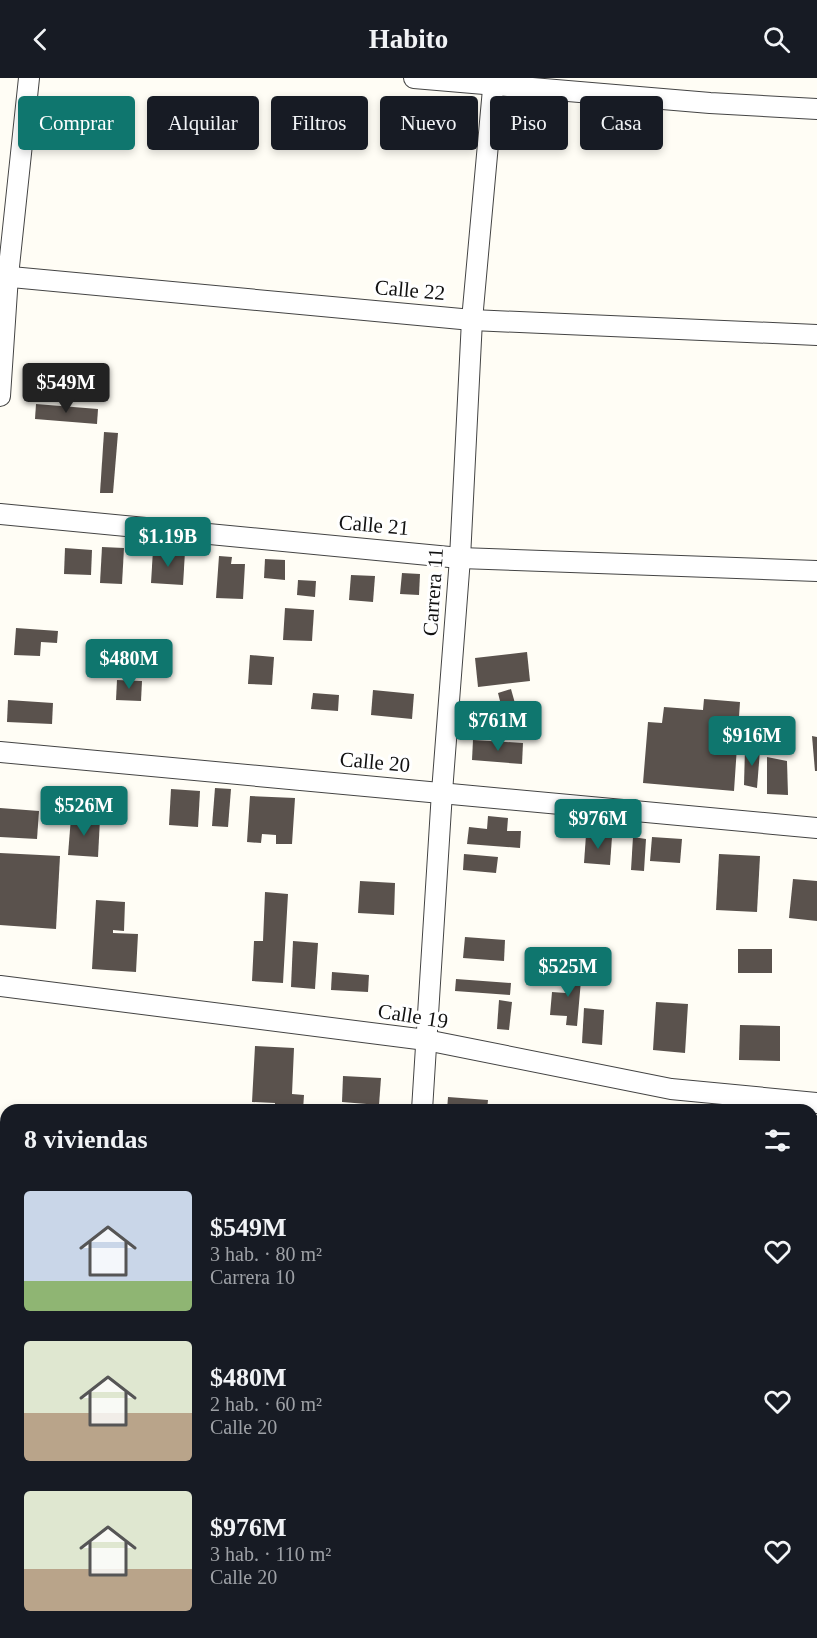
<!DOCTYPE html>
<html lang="es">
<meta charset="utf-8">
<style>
body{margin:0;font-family:Georgia,serif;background:#242831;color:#f1f3f6;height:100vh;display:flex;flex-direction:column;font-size:22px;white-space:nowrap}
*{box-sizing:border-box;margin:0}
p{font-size:20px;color:#9ea1a6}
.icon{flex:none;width:33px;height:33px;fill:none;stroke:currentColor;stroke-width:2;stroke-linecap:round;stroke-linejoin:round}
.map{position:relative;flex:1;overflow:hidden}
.side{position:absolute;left:0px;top:1026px;width:818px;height:534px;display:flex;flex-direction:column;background:#171b24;border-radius:18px 18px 0 0;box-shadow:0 3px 9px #0003}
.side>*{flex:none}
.banner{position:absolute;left:18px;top:18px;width:782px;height:54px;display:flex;gap:12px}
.price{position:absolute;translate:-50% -51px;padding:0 14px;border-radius:6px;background:#0f766e;color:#fff;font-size:20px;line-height:39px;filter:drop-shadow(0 2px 3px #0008)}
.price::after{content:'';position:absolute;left:50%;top:36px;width:18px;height:14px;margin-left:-9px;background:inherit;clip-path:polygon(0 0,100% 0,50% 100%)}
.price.active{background:#222;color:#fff}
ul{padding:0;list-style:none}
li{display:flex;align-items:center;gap:18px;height:150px;padding:0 24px}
li span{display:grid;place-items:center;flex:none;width:168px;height:120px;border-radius:6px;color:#555}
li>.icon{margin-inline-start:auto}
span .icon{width:72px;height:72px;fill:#fffc;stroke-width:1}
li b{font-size:26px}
h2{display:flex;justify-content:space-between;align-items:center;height:72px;padding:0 24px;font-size:26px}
.tag{padding:0 21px;border-radius:6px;background:#171b24;box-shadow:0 3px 9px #0003;font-size:21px;line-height:54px}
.tag.active{background:#0f766e;color:#fff}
header{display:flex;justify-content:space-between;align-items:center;height:78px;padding:0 24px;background:#171b24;font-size:27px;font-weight:600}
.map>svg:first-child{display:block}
.building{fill:#5a524d}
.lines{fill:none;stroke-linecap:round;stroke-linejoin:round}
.street-casing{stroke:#444;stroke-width:22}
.street{stroke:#fff;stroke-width:20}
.labels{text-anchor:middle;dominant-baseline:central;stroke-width:6;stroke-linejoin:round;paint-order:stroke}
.street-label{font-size:21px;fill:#111;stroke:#fff}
</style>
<header><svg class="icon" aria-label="back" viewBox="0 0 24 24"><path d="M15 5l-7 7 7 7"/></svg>Habito<svg class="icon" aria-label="search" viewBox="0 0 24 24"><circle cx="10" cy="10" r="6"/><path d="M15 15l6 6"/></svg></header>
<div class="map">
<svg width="817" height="1560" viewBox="0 0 817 1560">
<rect width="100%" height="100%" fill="#fffdf5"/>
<g class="building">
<polygon points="36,326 98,331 97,346 35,341"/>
<polygon points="104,354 118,355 113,415 100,415"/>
<polygon points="102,469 124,470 122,506 100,505"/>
<polygon points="65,470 92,472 91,497 64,496"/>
<polygon points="153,472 185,474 183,507 151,505"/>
<polygon points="219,478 232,479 231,486 245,486 243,521 216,520"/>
<polygon points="265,481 285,482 285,502 264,500"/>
<polygon points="402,495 420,496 419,517 400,516"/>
<polygon points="351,497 375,498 373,524 349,522"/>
<polygon points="298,502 316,503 315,519 297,517"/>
<polygon points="285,530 314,532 312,563 283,562"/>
<polygon points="16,550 58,553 57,565 41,564 40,578 14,577"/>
<polygon points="527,574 530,603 478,609 475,580"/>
<polygon points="250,577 274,579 272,607 248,606"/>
<polygon points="117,602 142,603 141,623 116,622"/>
<polygon points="511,611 518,636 504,639 498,615"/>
<polygon points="373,612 414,616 412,641 371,637"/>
<polygon points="313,615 339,617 338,633 311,631"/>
<polygon points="704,621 740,624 734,713 643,705 648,644 662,645 664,629 703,632"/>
<polygon points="8,622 53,625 52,646 7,644"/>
<polygon points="812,658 817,659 817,693 815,693"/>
<polygon points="473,662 523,665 522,686 472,682"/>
<polygon points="745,670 760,672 757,710 744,707"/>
<polygon points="767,679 787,683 788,717 767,716"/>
<polygon points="215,710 231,711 228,749 212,748"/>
<polygon points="171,711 200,713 198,749 169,747"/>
<polygon points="250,718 295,720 292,766 276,766 276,757 262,756 261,765 247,764"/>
<polygon points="0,730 39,733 37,761 0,759"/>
<polygon points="488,738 508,740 507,753 521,753 520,770 467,766 469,749 487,751"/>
<polygon points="71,739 100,741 98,779 68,777"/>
<polygon points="586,757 612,759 610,787 584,785"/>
<polygon points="633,759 646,761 644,793 631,792"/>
<polygon points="652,759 682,761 680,785 650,783"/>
<polygon points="0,775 60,778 56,851 0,847"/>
<polygon points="464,776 498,779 496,795 463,792"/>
<polygon points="719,776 760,778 757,834 716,832"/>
<polygon points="793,801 817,803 817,843 789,840"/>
<polygon points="360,803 395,805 394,837 358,835"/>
<polygon points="265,814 288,816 283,905 252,903 254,863 263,863"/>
<polygon points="96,822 125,824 124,853 113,852 113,855 138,856 136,894 92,891"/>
<polygon points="465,859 505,862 504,883 463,880"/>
<polygon points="293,863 318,865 315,911 291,909"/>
<rect x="738" y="871" width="34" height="24"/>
<polygon points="568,890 582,891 577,948 566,947 567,938 550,937 552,914 566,915"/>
<polygon points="332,894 369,897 368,914 331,912"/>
<polygon points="456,901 511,905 510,917 455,913"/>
<polygon points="499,922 512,924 509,952 497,951"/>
<polygon points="656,924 688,926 685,975 653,972"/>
<polygon points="584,930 604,932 602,967 582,965"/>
<polygon points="740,947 780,948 780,983 739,982"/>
<polygon points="255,968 294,970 292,1016 304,1017 303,1032 275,1032 275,1025 252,1024"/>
<polygon points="343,998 381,1000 379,1027 342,1024"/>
<polygon points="448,1019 488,1022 487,1032 447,1032"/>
<polygon points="676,1027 711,1030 711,1032 675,1032"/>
<polygon points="812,1202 817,1203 817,1241 812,1241"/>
<rect x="812" y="1362" width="5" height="27"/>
<polygon points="812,1398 817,1398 815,1450 817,1450 817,1478 812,1477"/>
<polygon points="496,1554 530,1554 529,1560 495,1560"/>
<polygon points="763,1554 811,1554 810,1560 762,1560"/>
</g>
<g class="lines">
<defs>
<g id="street">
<polyline points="414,0 710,25 817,31"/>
<polyline points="0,198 472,242 817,257"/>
<polyline points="0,318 8,198 29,0"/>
<polyline points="0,436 460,480 817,493"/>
<polyline points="0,674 817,750"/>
<polyline points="0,908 426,962 671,1011 817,1025"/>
<polyline points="422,1032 442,714 460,480 472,242 494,0"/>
<polyline points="0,1138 6,1138"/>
<polyline points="812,1252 817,1253"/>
<polyline points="0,1377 6,1378"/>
<polyline points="812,1481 817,1482"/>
<polyline points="369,1560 370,1554"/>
</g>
</defs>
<use href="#street" class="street-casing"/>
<use href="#street" class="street"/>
</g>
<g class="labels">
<g class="street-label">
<text transform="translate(410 212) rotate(5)">Calle 22</text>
<text transform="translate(374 447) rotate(5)">Calle 21</text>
<text transform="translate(433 514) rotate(-86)">Carrera 11</text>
<text transform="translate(375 684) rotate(5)">Calle 20</text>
<text transform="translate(413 938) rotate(9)">Calle 19</text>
</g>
</g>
</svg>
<b class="price active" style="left:66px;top:336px">$549M</b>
<b class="price" style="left:168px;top:490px">$1.19B</b>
<b class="price" style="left:129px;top:612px">$480M</b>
<b class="price" style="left:498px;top:674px">$761M</b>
<b class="price" style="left:752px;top:689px">$916M</b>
<b class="price" style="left:84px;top:759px">$526M</b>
<b class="price" style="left:598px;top:772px">$976M</b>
<b class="price" style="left:568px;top:920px">$525M</b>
<div class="banner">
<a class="tag active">Comprar</a>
<a class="tag">Alquilar</a>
<a class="tag">Filtros</a>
<a class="tag">Nuevo</a>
<a class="tag">Piso</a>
<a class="tag">Casa</a>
</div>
<section class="side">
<h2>8 viviendas<svg class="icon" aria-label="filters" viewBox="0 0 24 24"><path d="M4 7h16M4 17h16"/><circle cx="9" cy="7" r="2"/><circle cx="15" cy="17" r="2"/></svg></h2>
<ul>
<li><span style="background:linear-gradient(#c9d6e8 75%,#8fb573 0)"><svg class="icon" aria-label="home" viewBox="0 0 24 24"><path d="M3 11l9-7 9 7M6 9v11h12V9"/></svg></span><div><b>$549M</b><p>3 hab. · 80 m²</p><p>Carrera 10</p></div><svg class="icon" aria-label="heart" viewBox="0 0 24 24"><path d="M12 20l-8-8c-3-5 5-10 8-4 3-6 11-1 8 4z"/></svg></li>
<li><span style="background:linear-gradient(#dfe7d0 60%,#b9a48a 0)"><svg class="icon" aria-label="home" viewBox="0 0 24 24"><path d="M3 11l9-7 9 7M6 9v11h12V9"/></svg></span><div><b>$480M</b><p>2 hab. · 60 m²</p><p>Calle 20</p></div><svg class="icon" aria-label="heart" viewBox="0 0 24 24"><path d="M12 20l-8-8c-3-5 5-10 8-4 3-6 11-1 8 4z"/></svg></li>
<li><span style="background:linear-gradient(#dfe7d0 65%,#b9a48a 0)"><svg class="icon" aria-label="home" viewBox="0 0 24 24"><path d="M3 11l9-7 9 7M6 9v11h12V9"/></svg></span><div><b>$976M</b><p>3 hab. · 110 m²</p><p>Calle 20</p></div><svg class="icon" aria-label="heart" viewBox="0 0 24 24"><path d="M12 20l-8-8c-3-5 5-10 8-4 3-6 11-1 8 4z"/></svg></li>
</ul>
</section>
</div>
